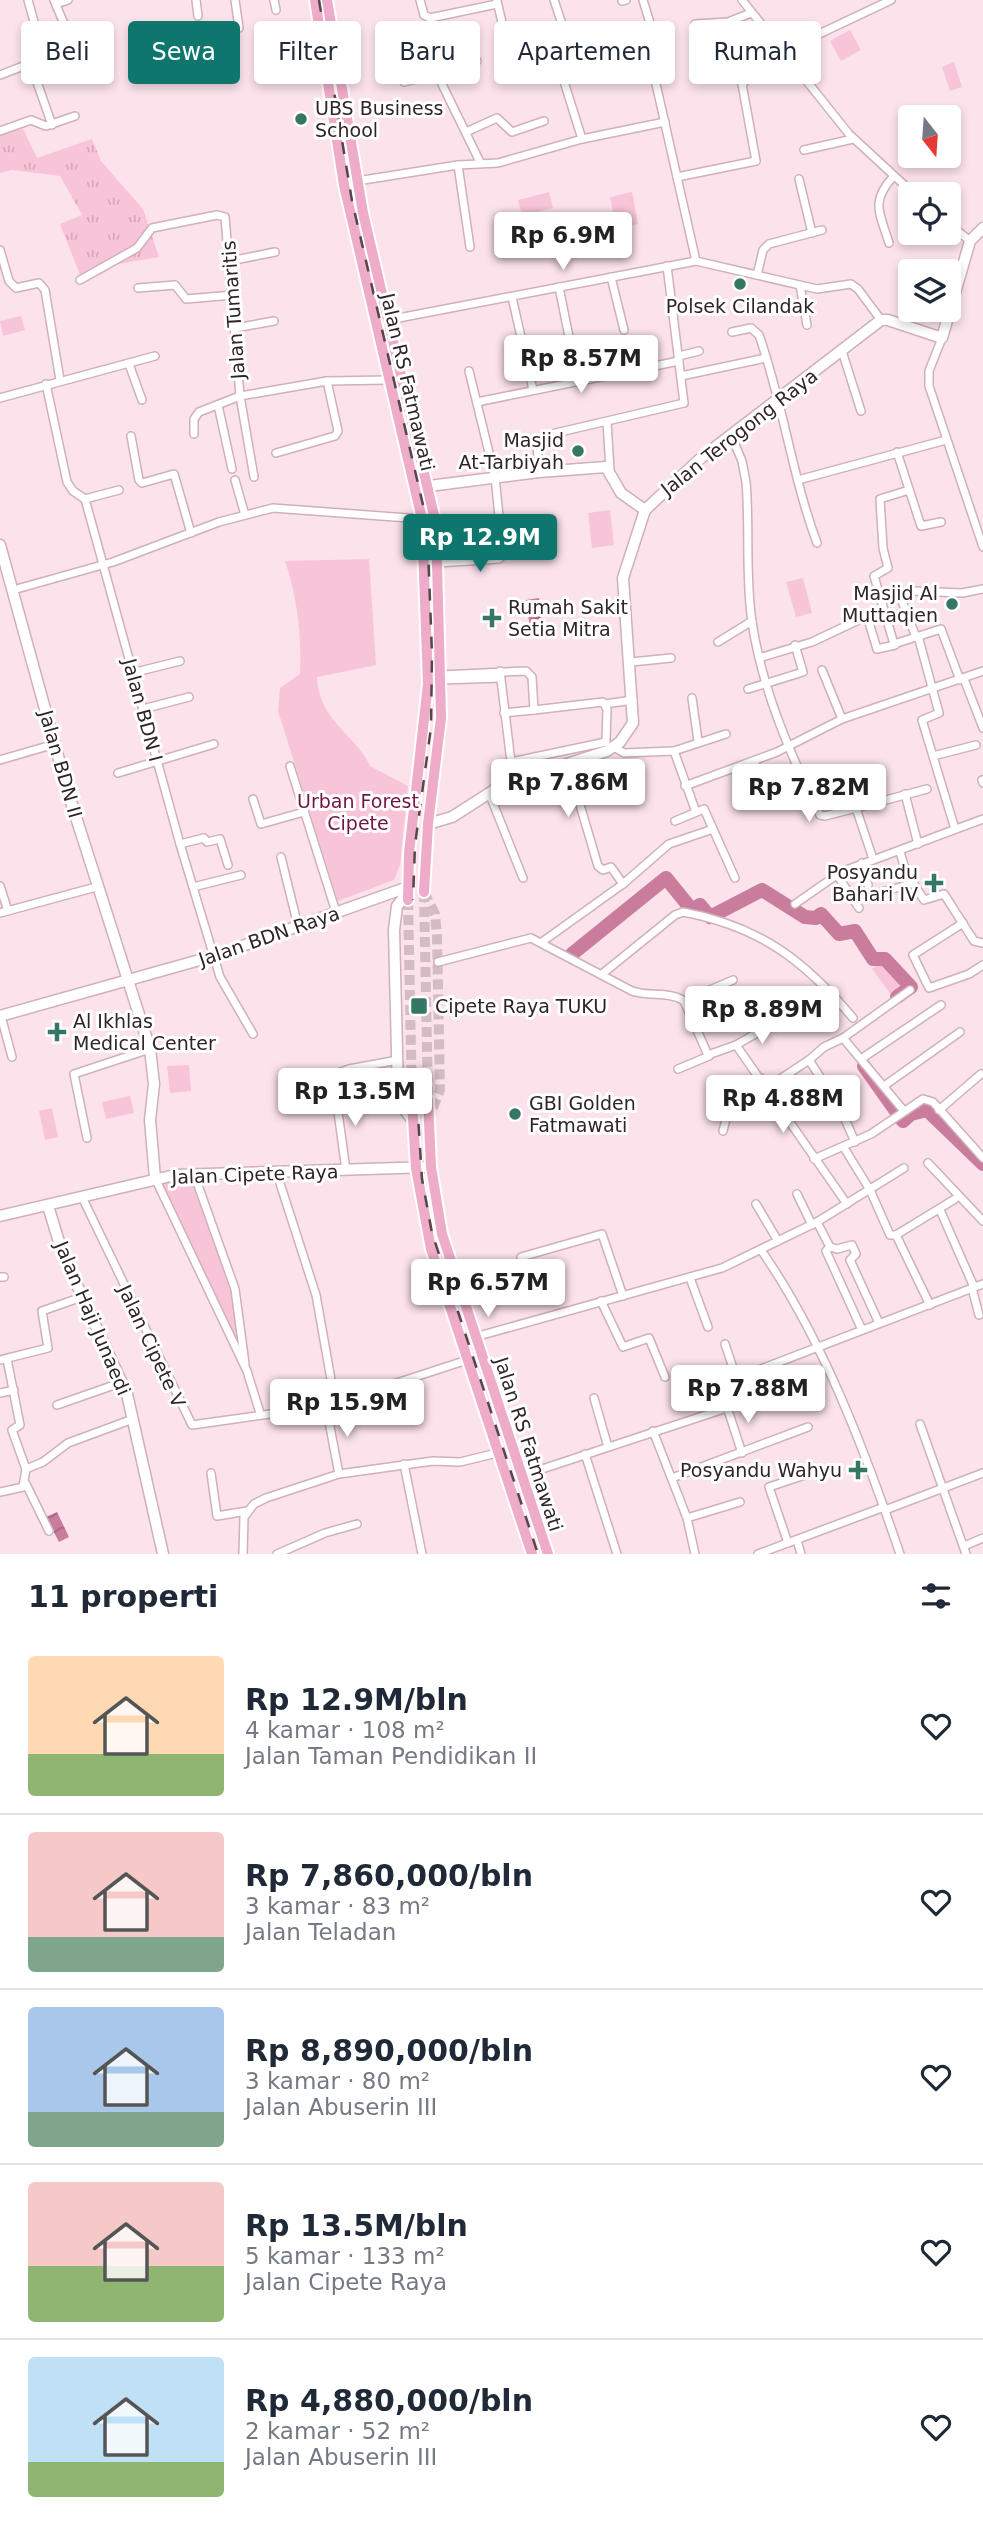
<!DOCTYPE html>
<html lang="id">
<meta charset="utf-8">
<style>
body{margin:0;font-family:"DejaVu Sans",sans-serif;background:#f6f6f7;color:#1f2937;height:100vh;display:flex;flex-direction:column;font-size:26px;white-space:nowrap}
*{box-sizing:border-box;margin:0}
p{font-size:23px;color:#747a83}
.icon{flex:none;width:38px;height:38px;fill:none;stroke:currentColor;stroke-width:2;stroke-linecap:round;stroke-linejoin:round}
.map{position:relative;height:1554px;overflow:hidden}
.sheet{display:flex;flex-direction:column;background:#fff;flex:1}
.sheet>*{flex:none}
.top-card{position:absolute;left:21px;top:21px;width:942px;height:63px;display:flex;gap:14px}
.needle{width:46px;rotate:163deg}
.fabs{position:absolute;left:898px;top:105px;display:grid;gap:14px}
.fabs a{display:grid;place-items:center;width:63px;height:63px;border-radius:7px;background:#fff;box-shadow:0 4px 10px #0003;font-size:35px}
.price{position:absolute;translate:-50% -60px;padding:0 16px;border-radius:7px;background:#fff;color:#222;font-size:23px;line-height:46px;filter:drop-shadow(0 2px 4px #0008)}
.price::after{content:'';position:absolute;left:50%;top:42px;width:21px;height:16px;margin-left:-10px;background:inherit;clip-path:polygon(0 0,100% 0,50% 100%)}
.price.current{background:#0f766e;color:#fff}
ul{padding:0;list-style:none}
li{display:flex;align-items:center;gap:21px;height:175px;padding:0 28px}
li+li{border-top:2px solid #e0e1e3}
li span{display:grid;place-items:center;flex:none;width:196px;height:140px;border-radius:7px;color:#555}
li>.icon{margin-inline-start:auto}
span .icon{width:84px;height:84px;fill:#fffc;stroke-width:1}
li b{font-size:30px}
h2{display:flex;justify-content:space-between;align-items:center;height:84px;padding:0 28px;font-size:30px}
.tag{padding:0 24px;border-radius:7px;background:#fff;box-shadow:0 4px 10px #0003;font-size:24px;line-height:63px}
.tag.current{background:#0f766e;color:#fff}
.map>svg:first-child{display:block}
.grass{fill:url(#grass-tufts)}
.green{fill:#f8c5d8}
.water{fill:url(#water-waves)}
.lines{fill:none;stroke-linecap:round;stroke-linejoin:round}
.river{stroke:#ca7c9c;stroke-width:14}
.secondary-tunnel{stroke:#d3bcc4;stroke-width:10;stroke-dasharray:10 5;stroke-linecap:butt}
.primary-tunnel{stroke:#d3bcc4;stroke-width:10;stroke-dasharray:10 5;stroke-linecap:butt}
.street-casing{stroke:#cfb0bb;stroke-width:10}
.secondary-casing{stroke:#cfb0bb;stroke-width:13}
.primary-casing{stroke:#fff;stroke-width:14}
.street{stroke:#fff;stroke-width:7}
.secondary{stroke:#fff;stroke-width:10}
.primary{stroke:#efacc9;stroke-width:10}
.rail{stroke:#55464c;stroke-width:2.5;stroke-dasharray:12 12;stroke-linecap:butt}
.poi-dot{fill:#357665;stroke:#fff;stroke-width:2.5}
.labels{text-anchor:middle;dominant-baseline:central;stroke-width:6;stroke-linejoin:round;paint-order:stroke}
.poi-label{font-size:19px;fill:#302429;stroke:#fff;text-anchor:start}
.street-label{font-size:19px;fill:#302429;stroke:#fff}
.park-label{font-size:19px;fill:#721545;stroke:#fff}
</style>
<div class="map">
<svg width="983" height="1554" viewBox="0 0 983 1554">
<defs>
<pattern id="grass-tufts" width="24" height="20" patternUnits="userSpaceOnUse" patternTransform="scale(1.75)"><rect width="24" height="20" fill="#f8c5d8"/><path d="M3 7l-1-3M5 7V3M7 7l1-3M15 17l-1-3M17 17v-4M19 17l1-3" fill="none" stroke="#d5a9b9"/></pattern>
<pattern id="water-waves" width="16" height="10" patternUnits="userSpaceOnUse" patternTransform="scale(1.75)"><rect width="16" height="10" fill="#ca7c9c"/><path d="M0 5q4-4 8 0t8 0" fill="none" stroke="#a4657f"/></pattern>
</defs>
<rect width="100%" height="100%" fill="#fce2eb"/>
<polygon class="grass" points="23,129 37,158 92,139 101,161 143,209 159,257 107,266 106,272 82,280 60,224 82,215 60,176 12,170 0,173 0,133"/>
<g class="green">
<polygon points="850,30 861,50 841,61 830,41"/>
<polygon points="954,62 962,87 950,91 942,67"/>
<polygon points="549,192 553,208 522,216 518,200"/>
<polygon points="632,192 638,224 616,228 610,197"/>
<polygon points="561,235 564,248 539,254 536,241"/>
<polygon points="21,316 25,330 3,336 0,321"/>
<polygon points="610,510 614,545 592,548 588,513"/>
<path d="M 369,559 L 376,665 L 317,677 C 318,720 357,736 370,766 L 408,786 L 400,865 L 394,880 L 338,901 L 278,711 L 280,688 L 300,674 C 302,636 297,596 285,561 Z"/>
<polygon points="803,578 812,613 796,617 786,582"/>
<polygon points="883,961 903,988 892,996 872,969"/>
<polygon points="189,1065 191,1091 170,1093 167,1066"/>
<polygon points="130,1096 134,1113 106,1119 102,1102"/>
<polygon points="52,1108 58,1137 45,1140 39,1111"/>
<polygon points="192,1176 231,1286 242,1355 157,1181"/>
</g>
<g class="water">
<polygon points="539,598 542,626 530,627 526,600"/>
<polygon points="57,1512 69,1537 59,1542 46,1517"/>
</g>
<g class="lines">
<g class="river">
<polyline points="572,954 666,878 692,910 700,905 710,917 762,890 805,917 816,918 821,914 839,934 855,931 873,959 885,959 911,987 897,997"/>
<polyline points="864,1066 903,1121 911,1114 927,1110 983,1164"/>
</g>
<polyline class="secondary-tunnel" points="424,892 435,914 437,936 440,1090 428,1120"/>
<g class="primary-tunnel">
<polyline points="424,892 428,1100"/>
<polyline points="408,900 412,1101"/>
</g>
<defs>
<g id="street">
<polyline points="54,0 67,31"/>
<polyline points="196,0 198,16"/>
<polyline points="235,0 239,28"/>
<polyline points="274,0 276,10"/>
<polyline points="420,0 424,15 430,18 497,4"/>
<polyline points="554,0 562,24 552,43 582,139"/>
<polyline points="643,0 660,56 656,84 696,261"/>
<polyline points="742,0 849,134 914,194"/>
<polyline points="497,1 505,35"/>
<polyline points="622,1 626,0"/>
<polyline points="56,4 68,0"/>
<polyline points="695,24 728,22 751,13"/>
<polyline points="781,52 891,0"/>
<polyline points="31,65 52,125"/>
<polyline points="0,75 44,58 28,0"/>
<polyline points="439,76 477,61"/>
<polyline points="404,82 437,74 480,162"/>
<polyline points="0,131 31,120 46,126 75,116"/>
<polyline points="466,132 497,118 512,132 544,121"/>
<polyline points="804,150 853,139"/>
<polyline points="458,165 470,247"/>
<polyline points="677,177 756,161 742,84 748,79 797,70"/>
<polyline points="799,179 812,233"/>
<polyline points="357,181 458,165 498,163 582,139 665,122"/>
<polyline points="948,223 970,241"/>
<path d="M 889,243 C 880,213 870,202 893,177"/>
<polyline points="0,250 9,281 16,288 39,283 45,290 60,380"/>
<polyline points="230,261 275,252"/>
<polyline points="757,275 763,250 769,244 822,230"/>
<polyline points="611,277 624,330"/>
<polyline points="80,280 137,248 152,228 217,215 225,217 240,396 254,477"/>
<polyline points="800,285 807,325"/>
<polyline points="559,287 571,347"/>
<polyline points="138,288 175,285 186,299 233,295"/>
<polyline points="512,297 533,390"/>
<polyline points="388,320 696,261 817,289 851,284 858,289 881,320"/>
<polyline points="235,328 274,321"/>
<path d="M 732,332 L 751,328 L 759,335 C 783,403 792,476 817,543"/>
<polyline points="942,338 929,371 929,386 983,547"/>
<polyline points="842,351 861,411"/>
<polyline points="679,356 699,351"/>
<polyline points="129,364 142,400"/>
<polyline points="681,376 766,358"/>
<polyline points="46,384 67,482 73,491 85,499 180,844 220,977 253,1034"/>
<polyline points="0,398 155,356"/>
<polyline points="477,402 679,361"/>
<polyline points="218,405 232,469"/>
<polyline points="607,422 610,469"/>
<polyline points="194,434 194,419 199,412 240,396 327,381 389,380"/>
<path d="M 731,435 L 742,461 L 746,482 C 750,529 745,576 752,622 C 762,689 790,754 820,815 L 825,816 L 856,808 L 873,859"/>
<polyline points="131,436 139,480 142,483 174,474 191,533"/>
<polyline points="897,452 921,526 941,522"/>
<polyline points="276,453 335,436 338,431 327,381"/>
<polyline points="539,472 537,444 543,436 684,403 667,266"/>
<polyline points="235,480 245,515"/>
<polyline points="798,480 946,440"/>
<polyline points="909,490 880,499 883,548 888,568 874,576 894,644 941,629 960,680"/>
<polyline points="85,499 119,490"/>
<polyline points="438,563 499,559 503,555 495,477 469,371"/>
<polyline points="13,590 113,562 219,522 273,508 422,519"/>
<polyline points="900,596 916,637"/>
<polyline points="883,600 915,591 962,593 983,589"/>
<polyline points="918,636 939,713 922,720 955,829"/>
<polyline points="718,642 752,621"/>
<polyline points="759,658 812,642 867,616 877,649 895,645"/>
<polyline points="631,662 671,658"/>
<polyline points="822,670 842,719"/>
<polyline points="132,673 180,661"/>
<polyline points="441,675 526,671 532,677 534,710 603,702 607,709 606,742 511,762 500,671"/>
<polyline points="964,679 983,728"/>
<polyline points="442,680 500,678"/>
<polyline points="748,689 803,672 795,645"/>
<polyline points="692,698 698,741"/>
<polyline points="605,704 633,700"/>
<polyline points="143,709 189,697"/>
<polyline points="504,713 534,710"/>
<polyline points="614,747 624,753 674,751 696,812"/>
<polyline points="674,751 726,734"/>
<polyline points="933,756 976,745"/>
<polyline points="0,760 55,744"/>
<polyline points="754,761 766,791"/>
<polyline points="290,766 336,912"/>
<polyline points="118,773 214,744"/>
<polyline points="982,780 983,783"/>
<polyline points="685,786 777,752 842,719 983,671"/>
<polyline points="489,793 523,878"/>
<polyline points="905,794 918,844"/>
<polyline points="253,799 261,824 304,812"/>
<polyline points="856,808 927,789"/>
<polyline points="675,821 704,809 735,878"/>
<polyline points="180,844 204,838 207,842 220,839 228,865"/>
<polyline points="900,852 906,872 924,900 944,894 974,941 983,943"/>
<polyline points="281,857 298,926"/>
<polyline points="862,863 868,885"/>
<polyline points="837,875 859,908"/>
<polyline points="623,884 669,844 713,829"/>
<polyline points="0,886 8,911"/>
<polyline points="193,887 241,875"/>
<polyline points="875,894 914,883"/>
<polyline points="795,904 841,872 983,819"/>
<polyline points="0,913 96,887"/>
<polyline points="963,923 913,955 929,988 969,974 983,965"/>
<polyline points="542,942 623,884 611,867 603,870 598,866 568,764"/>
<path d="M 438,962 L 531,938 L 632,991 C 649,997 670,991 684,1001 L 708,1055 L 736,1045"/>
<path d="M 602,974 L 675,915 L 683,912 C 759,926 804,960 853,1018"/>
<polyline points="684,1001 733,980"/>
<polyline points="1,1016 12,1057"/>
<polyline points="843,1038 910,990"/>
<polyline points="736,1045 847,1204"/>
<polyline points="736,1045 771,1025"/>
<polyline points="861,1059 941,1005"/>
<polyline points="678,1069 709,1056"/>
<polyline points="292,1084 308,1084 349,1069 398,1060"/>
<polyline points="884,1086 960,1032"/>
<polyline points="768,1087 809,1060"/>
<polyline points="337,1105 346,1170"/>
<polyline points="939,1110 981,1074"/>
<polyline points="723,1131 731,1099 761,1078"/>
<polyline points="87,1138 74,1074 150,1049"/>
<polyline points="855,1142 828,1080 822,1080 809,1060 824,1047 843,1038 904,1111"/>
<polyline points="846,1151 870,1190 890,1235 896,1235"/>
<polyline points="814,1159 871,1134 923,1099 933,1102 983,1158"/>
<polyline points="928,1163 983,1221"/>
<polyline points="194,1174 235,1289 245,1364"/>
<polyline points="277,1174 316,1295 335,1402"/>
<polyline points="155,1178 247,1371 260,1413"/>
<polyline points="797,1194 812,1225"/>
<polyline points="83,1199 192,1425 326,1406 467,1360"/>
<polyline points="756,1204 778,1241"/>
<polyline points="940,1210 974,1287"/>
<polyline points="817,1222 830,1247 826,1251 862,1330"/>
<polyline points="896,1235 930,1305"/>
<polyline points="896,1235 955,1199"/>
<polyline points="830,1247 837,1249 852,1245 856,1254 850,1260 879,1323"/>
<path d="M 761,1250 C 823,1339 865,1451 900,1554"/>
<polyline points="521,1257 602,1234 623,1296"/>
<polyline points="0,1277 4,1277"/>
<polyline points="690,1278 708,1327"/>
<polyline points="972,1288 979,1315"/>
<polyline points="601,1301 623,1347 649,1338 665,1377"/>
<polyline points="475,1337 722,1268 817,1222 904,1168"/>
<polyline points="725,1344 737,1380"/>
<polyline points="0,1360 48,1348 42,1311 82,1297"/>
<polyline points="0,1393 14,1390"/>
<polyline points="594,1398 608,1447"/>
<polyline points="742,1403 757,1398"/>
<polyline points="57,1405 123,1382"/>
<polyline points="326,1406 339,1474"/>
<polyline points="727,1407 742,1453"/>
<polyline points="920,1424 966,1554"/>
<polyline points="653,1431 687,1518 695,1554"/>
<polyline points="585,1454 617,1554"/>
<polyline points="404,1464 422,1554"/>
<polyline points="26,1469 43,1462 68,1443 133,1419"/>
<polyline points="211,1473 217,1516 247,1511"/>
<polyline points="521,1476 742,1403 736,1383 740,1377 983,1284"/>
<polyline points="672,1478 808,1427"/>
<polyline points="26,1484 49,1531"/>
<polyline points="0,1492 23,1487 26,1469 12,1430 20,1425 7,1359"/>
<polyline points="885,1510 983,1473"/>
<polyline points="687,1518 740,1502"/>
<polyline points="797,1540 801,1554"/>
<polyline points="788,1543 769,1487 814,1472"/>
<polyline points="964,1546 983,1538"/>
<polyline points="243,1554 244,1517 254,1504 266,1498 339,1474 433,1461 460,1462 497,1453"/>
<polyline points="277,1554 325,1533 357,1524"/>
<polyline points="758,1554 884,1507"/>
</g>
<g id="secondary">
<polyline points="429,486 539,472 606,467 621,493 645,510"/>
<polyline points="0,545 67,789 150,1049 154,1084 150,1120 155,1178"/>
<polyline points="428,824 452,817 502,785 607,751 620,742 633,723 623,578 645,510 701,458 881,320 888,320 942,338 970,241 983,228"/>
<polyline points="408,892 397,906 394,930 398,1093 401,1105 413,1121"/>
<polyline points="0,1016 214,956 408,887"/>
<polyline points="48,1206 63,1255 127,1394 163,1554"/>
<polyline points="0,1216 175,1175 431,1167"/>
</g>
<g id="primary">
<polyline points="315,0 344,185 422,519 428,684 409,853 408,900"/>
<polyline points="327,0 363,213 436,524 441,718 428,824 424,892"/>
<polyline points="428,1100 431,1167 442,1234 548,1554"/>
<polyline points="412,1101 416,1168 431,1249 532,1554"/>
</g>
</defs>
<use href="#street" class="street-casing"/>
<use href="#secondary" class="secondary-casing"/>
<use href="#primary" class="primary-casing"/>
<use href="#street" class="street"/>
<use href="#secondary" class="secondary"/>
<use href="#primary" class="primary"/>
<g class="rail">
<polyline points="319,0 352,201 427,522 432,654 431,727 415,845 413,900"/>
<polyline points="417,1100 422,1179 432,1233 538,1554"/>
</g>
</g>
<g class="poi-dot">
<circle cx="301" cy="119" r="7"/>
<circle cx="740" cy="284" r="7"/>
<circle cx="578" cy="451" r="7"/>
<circle cx="952" cy="604" r="7"/>
<path d="M488.5 607.5h7v7h7v7h-7v7h-7v-7h-7v-7h7z"/>
<path d="M930.5 872.5h7v7h7v7h-7v7h-7v-7h-7v-7h7z"/>
<rect x="410" y="997" width="18" height="18" rx="3.5"/>
<path d="M53.5 1021.5h7v7h7v7h-7v7h-7v-7h-7v-7h7z"/>
<circle cx="515" cy="1114" r="7"/>
<path d="M854.5 1459.5h7v7h7v7h-7v7h-7v-7h-7v-7h7z"/>
</g>
<g class="labels">
<g class="poi-label">
<text x="315" y="108">UBS Business<tspan x="315" dy="22">School</tspan></text>
<text x="740" y="306" text-anchor="middle">Polsek Cilandak</text>
<text x="564" y="440" text-anchor="end">Masjid<tspan x="564" dy="22">At-Tarbiyah</tspan></text>
<text x="938" y="593" text-anchor="end">Masjid Al<tspan x="938" dy="22">Muttaqien</tspan></text>
<text x="508" y="607">Rumah Sakit<tspan x="508" dy="22">Setia Mitra</tspan></text>
<text x="918" y="872" text-anchor="end">Posyandu<tspan x="918" dy="22">Bahari IV</tspan></text>
<text x="435" y="1006">Cipete Raya TUKU</text>
<text x="73" y="1021">Al Ikhlas<tspan x="73" dy="22">Medical Center</tspan></text>
<text x="529" y="1103">GBI Golden<tspan x="529" dy="22">Fatmawati</tspan></text>
<text x="842" y="1470" text-anchor="end">Posyandu Wahyu</text>
</g>
<g class="street-label">
<text transform="translate(233 310) rotate(-94)">Jalan Tumaritis</text>
<text transform="translate(408 382) rotate(77)">Jalan RS Fatmawati</text>
<text transform="translate(739 432) rotate(-38)">Jalan Terogong Raya</text>
<text transform="translate(143 710) rotate(75)">Jalan BDN I</text>
<text transform="translate(61 764) rotate(74)">Jalan BDN II</text>
<text transform="translate(269 936) rotate(-19)">Jalan BDN Raya</text>
<text transform="translate(255 1174) rotate(-2)">Jalan Cipete Raya</text>
<text transform="translate(93 1318) rotate(67)">Jalan Haji Junaedi</text>
<text transform="translate(152 1346) rotate(65)">Jalan Cipete V</text>
<text transform="translate(529 1444) rotate(72)">Jalan RS Fatmawati</text>
</g>
<g class="park-label">
<text x="358" y="801">Urban Forest<tspan x="358" dy="22">Cipete</tspan></text>
</g>
</g>
</svg>
<div class="fabs">
<a><svg class="needle" viewBox="-14 -14 28 28"><path d="M0-13l5 13h-10z" fill="#e53935"/><path d="M0 13l5-13h-10z" fill="#747a83"/></svg></a>
<a><svg class="icon" aria-label="locate" viewBox="0 0 24 24"><circle cx="12" cy="12" r="6"/><path d="M12 2v4M12 18v4M2 12h4M18 12h4"/></svg></a>
<a><svg class="icon" aria-label="layers" viewBox="0 0 24 24"><path d="M12 4l9 5-9 5-9-5zM3 14l9 5 9-5"/></svg></a>
</div>
<b class="price" style="left:563px;top:272px">Rp 6.9M</b>
<b class="price" style="left:581px;top:395px">Rp 8.57M</b>
<b class="price current" style="left:480px;top:574px">Rp 12.9M</b>
<b class="price" style="left:568px;top:819px">Rp 7.86M</b>
<b class="price" style="left:809px;top:824px">Rp 7.82M</b>
<b class="price" style="left:762px;top:1046px">Rp 8.89M</b>
<b class="price" style="left:355px;top:1128px">Rp 13.5M</b>
<b class="price" style="left:783px;top:1135px">Rp 4.88M</b>
<b class="price" style="left:488px;top:1319px">Rp 6.57M</b>
<b class="price" style="left:748px;top:1425px">Rp 7.88M</b>
<b class="price" style="left:347px;top:1439px">Rp 15.9M</b>
<div class="top-card">
<a class="tag">Beli</a>
<a class="tag current">Sewa</a>
<a class="tag">Filter</a>
<a class="tag">Baru</a>
<a class="tag">Apartemen</a>
<a class="tag">Rumah</a>
</div>
</div>
<section class="sheet">
<h2>11 properti<svg class="icon" aria-label="filters" viewBox="0 0 24 24"><path d="M4 7h16M4 17h16"/><circle cx="9" cy="7" r="2"/><circle cx="15" cy="17" r="2"/></svg></h2>
<ul>
<li><span style="background:linear-gradient(#ffd9b3 70%,#8fb573 0)"><svg class="icon" aria-label="home" viewBox="0 0 24 24"><path d="M3 11l9-7 9 7M6 9v11h12V9"/></svg></span><div><b>Rp 12.9M/bln</b><p>4 kamar · 108 m²</p><p>Jalan Taman Pendidikan II</p></div><svg class="icon" aria-label="heart" viewBox="0 0 24 24"><path d="M12 20l-8-8c-3-5 5-10 8-4 3-6 11-1 8 4z"/></svg></li>
<li><span style="background:linear-gradient(#f6c9c9 75%,#7fa58c 0)"><svg class="icon" aria-label="home" viewBox="0 0 24 24"><path d="M3 11l9-7 9 7M6 9v11h12V9"/></svg></span><div><b>Rp 7,860,000/bln</b><p>3 kamar · 83 m²</p><p>Jalan Teladan</p></div><svg class="icon" aria-label="heart" viewBox="0 0 24 24"><path d="M12 20l-8-8c-3-5 5-10 8-4 3-6 11-1 8 4z"/></svg></li>
<li><span style="background:linear-gradient(#a9c7e8 75%,#7fa58c 0)"><svg class="icon" aria-label="home" viewBox="0 0 24 24"><path d="M3 11l9-7 9 7M6 9v11h12V9"/></svg></span><div><b>Rp 8,890,000/bln</b><p>3 kamar · 80 m²</p><p>Jalan Abuserin III</p></div><svg class="icon" aria-label="heart" viewBox="0 0 24 24"><path d="M12 20l-8-8c-3-5 5-10 8-4 3-6 11-1 8 4z"/></svg></li>
<li><span style="background:linear-gradient(#f6c9c9 60%,#8fb573 0)"><svg class="icon" aria-label="home" viewBox="0 0 24 24"><path d="M3 11l9-7 9 7M6 9v11h12V9"/></svg></span><div><b>Rp 13.5M/bln</b><p>5 kamar · 133 m²</p><p>Jalan Cipete Raya</p></div><svg class="icon" aria-label="heart" viewBox="0 0 24 24"><path d="M12 20l-8-8c-3-5 5-10 8-4 3-6 11-1 8 4z"/></svg></li>
<li><span style="background:linear-gradient(#bfe0f5 75%,#8fb573 0)"><svg class="icon" aria-label="home" viewBox="0 0 24 24"><path d="M3 11l9-7 9 7M6 9v11h12V9"/></svg></span><div><b>Rp 4,880,000/bln</b><p>2 kamar · 52 m²</p><p>Jalan Abuserin III</p></div><svg class="icon" aria-label="heart" viewBox="0 0 24 24"><path d="M12 20l-8-8c-3-5 5-10 8-4 3-6 11-1 8 4z"/></svg></li>
</ul>
</section>
